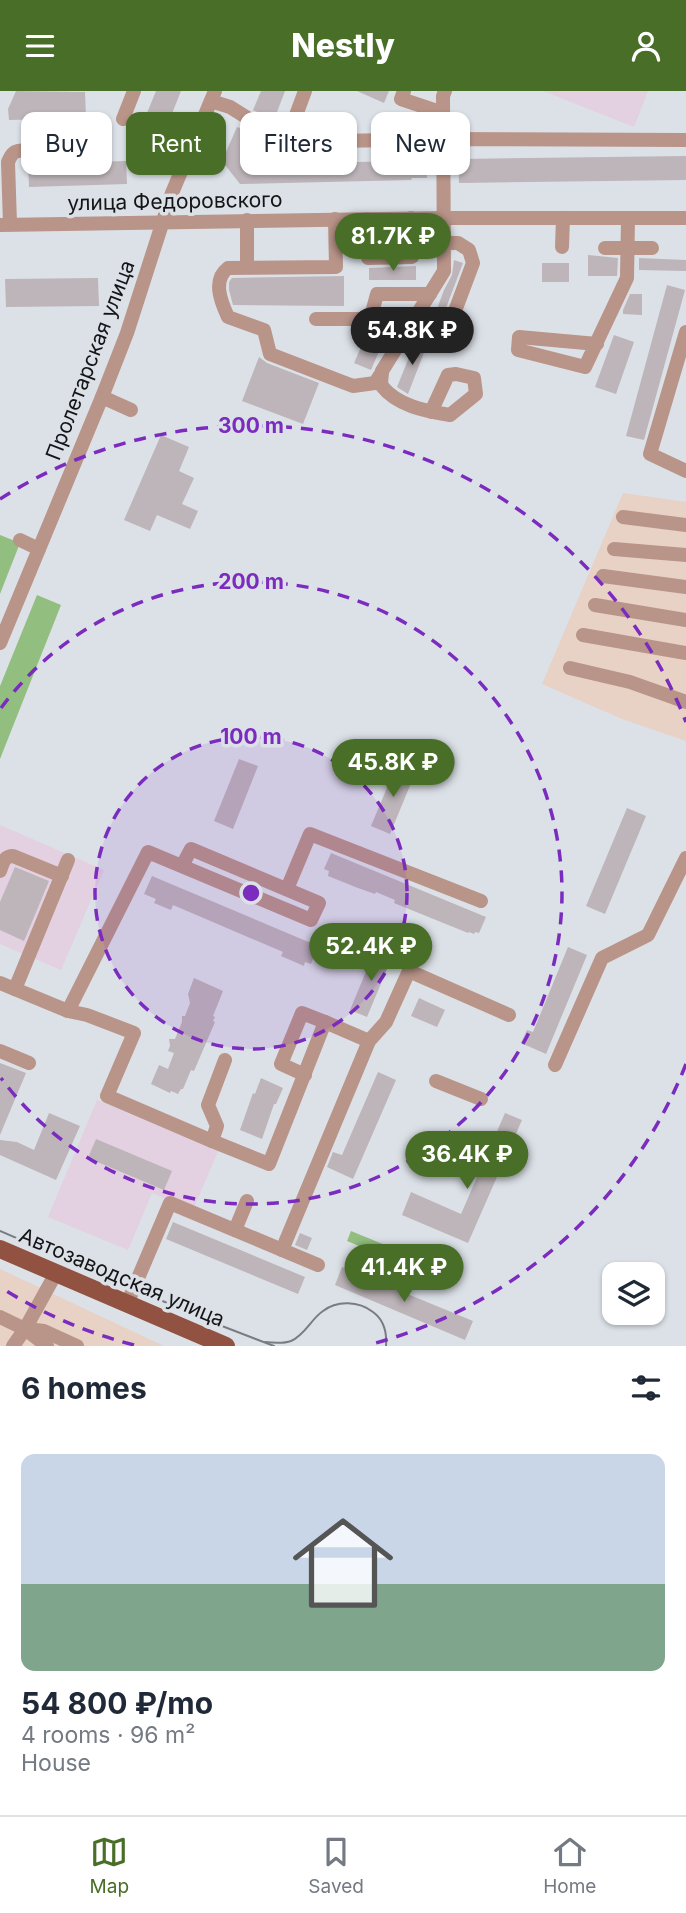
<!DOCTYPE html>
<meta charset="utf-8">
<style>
body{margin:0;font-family:Inter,sans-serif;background:#f2f2f3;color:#1f2937;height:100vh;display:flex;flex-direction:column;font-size:26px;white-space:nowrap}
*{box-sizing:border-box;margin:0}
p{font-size:23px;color:#747a83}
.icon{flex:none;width:38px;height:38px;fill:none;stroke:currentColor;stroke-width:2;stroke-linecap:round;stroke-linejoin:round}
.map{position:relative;height:1255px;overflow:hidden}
.sheet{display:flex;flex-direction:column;background:#fff;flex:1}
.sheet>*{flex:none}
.hud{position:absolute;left:21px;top:21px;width:644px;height:63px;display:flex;gap:14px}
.tools{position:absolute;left:602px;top:1171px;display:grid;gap:14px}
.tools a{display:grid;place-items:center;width:63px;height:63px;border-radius:14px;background:#fff;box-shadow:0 2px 5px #0004;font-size:35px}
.price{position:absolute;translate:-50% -60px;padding:0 16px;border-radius:24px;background:#496e27;color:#fff;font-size:23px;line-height:46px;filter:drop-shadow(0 2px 4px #0008)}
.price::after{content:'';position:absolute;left:50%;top:42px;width:21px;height:16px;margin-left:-10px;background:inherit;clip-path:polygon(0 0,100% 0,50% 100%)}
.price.active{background:#222;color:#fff}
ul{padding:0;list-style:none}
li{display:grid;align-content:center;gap:14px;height:371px;padding:0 21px}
li span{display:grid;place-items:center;height:217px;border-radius:14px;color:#555}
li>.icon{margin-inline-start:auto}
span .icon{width:126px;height:126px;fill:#fffc;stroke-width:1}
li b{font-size:30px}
h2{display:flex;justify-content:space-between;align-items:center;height:84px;padding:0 21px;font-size:30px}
.chip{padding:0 24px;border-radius:14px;background:#fff;box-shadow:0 2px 5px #0004;font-size:24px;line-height:63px}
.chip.active{background:#496e27;color:#fff}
header{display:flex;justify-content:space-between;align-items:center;height:91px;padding:0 21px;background:#496e27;color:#fff;font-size:32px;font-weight:800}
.dock{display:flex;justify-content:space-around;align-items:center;height:98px;border-top:2px solid #e0e1e3;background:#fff;font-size:19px;color:#747a83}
.dock a{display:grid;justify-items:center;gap:4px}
.dock .active{color:#496e27}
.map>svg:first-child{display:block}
.industrial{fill:#e7d2c5}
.education{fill:#e3d0e0}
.green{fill:#92bf80}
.building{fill:#bdb5b9}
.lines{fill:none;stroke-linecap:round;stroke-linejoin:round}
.minor{stroke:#b99489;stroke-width:14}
.major{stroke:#925241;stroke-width:18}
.tram{stroke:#797c81;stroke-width:2}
.ring{fill:none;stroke:#7b2cbf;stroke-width:3.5;stroke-dasharray:12 9}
.labels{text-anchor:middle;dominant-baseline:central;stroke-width:7;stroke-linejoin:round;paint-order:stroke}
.street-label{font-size:21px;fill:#141517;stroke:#dce1e8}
.centre{fill:#7b2cbf;stroke:#dce1e8;stroke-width:3.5}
.ring-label{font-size:21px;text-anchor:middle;font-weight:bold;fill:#7b2cbf;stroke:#dce1e8;stroke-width:7;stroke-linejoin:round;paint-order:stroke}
</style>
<header><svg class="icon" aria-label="menu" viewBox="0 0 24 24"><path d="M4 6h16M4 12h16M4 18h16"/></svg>Nestly<svg class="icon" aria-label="person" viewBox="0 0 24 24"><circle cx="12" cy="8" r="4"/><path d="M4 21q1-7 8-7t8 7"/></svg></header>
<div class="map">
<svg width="686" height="1255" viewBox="0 0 686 1255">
<rect width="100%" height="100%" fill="#dce1e8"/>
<g class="industrial">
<polygon points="623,402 686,411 686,650 622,628 542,593"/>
<polygon points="0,1178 164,1255 0,1255"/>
</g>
<g class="education">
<polygon points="543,0 648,0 634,36"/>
<polygon points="0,734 104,779 61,879 0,853"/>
<polygon points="97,1009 218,1060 193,1119 152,1102 128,1159 48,1126"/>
</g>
<g class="green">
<polygon points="0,444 20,452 0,503"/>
<polygon points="37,504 61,514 0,668 0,595"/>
<polygon points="351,1140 453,1182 449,1192 347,1150"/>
</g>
<g class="building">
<polygon points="16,0 85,1 86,27 9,29 8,18"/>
<polygon points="156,0 181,0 153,70 131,61"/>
<polygon points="261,0 285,0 274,29 253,19"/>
<polygon points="357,0 389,0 384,12"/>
<polygon points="237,36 257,44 249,73 407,70 407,65 427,64 427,87 412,87 411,89 240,93 222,70"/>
<polygon points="686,65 686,89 459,92 458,68"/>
<polygon points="126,70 127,93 29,96 28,73"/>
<polygon points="588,164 618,167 617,185 588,185"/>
<polygon points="639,167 686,169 686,180 639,179"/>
<polygon points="454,169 463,172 446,217 447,225 439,247 428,242 444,199 452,184"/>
<rect x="542" y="172" width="27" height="19"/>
<polygon points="416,175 416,189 369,189 369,177"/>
<polygon points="344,185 344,215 233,214 229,199 229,191 232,187"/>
<polygon points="98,187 99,215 6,216 5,188"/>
<polygon points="667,194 685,199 644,349 626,345"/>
<polygon points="630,203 642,203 642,224 623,223 623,219"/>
<polygon points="369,238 373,238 386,244 371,279 354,272"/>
<polygon points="614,244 634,251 616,303 595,296"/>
<polygon points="416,249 427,254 408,303 397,296"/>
<polygon points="259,266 267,272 319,292 303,333 242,310"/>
<polygon points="161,344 189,356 179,380 194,387 182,413 198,420 190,438 157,424 150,440 124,429"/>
<polygon points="239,668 258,675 233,738 214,730"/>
<polygon points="397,673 416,680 390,743 371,735"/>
<polygon points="627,717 646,725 605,823 586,815"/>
<polygon points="331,762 486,826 479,842 475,841 474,843 469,841 468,842 394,812 395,809 376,801 375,803 358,797 328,785 329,780 324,778"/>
<polygon points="15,776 49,790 24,850 0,839 0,811"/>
<polygon points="152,785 318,855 311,873 305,871 304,875 281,865 283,861 173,814 171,819 154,812 156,808 144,803"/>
<polygon points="568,856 587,864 546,963 521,952 527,939 533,941"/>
<polygon points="375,859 392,866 367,926 350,919"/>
<polygon points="194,887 223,900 213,925 215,926 213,930 215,931 194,980 191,979 183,998 181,998 178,1003 171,1000 170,1002 151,993 159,974 168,978 174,962 168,960 170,955 169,948 175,948 182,931 182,925 185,925 190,912 188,903"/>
<polygon points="419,907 445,919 437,936 411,925"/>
<polygon points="0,972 26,982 0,1044"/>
<polygon points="378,981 396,989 353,1088 327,1076 333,1061 342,1064"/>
<polygon points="261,987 283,997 276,1013 274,1013 262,1048 240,1039 253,1002 255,1003"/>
<polygon points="49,1022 80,1035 56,1089 0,1064 0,1049 17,1051 34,1059"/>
<polygon points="505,1022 522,1029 468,1152 402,1124 411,1101 461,1123"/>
<polygon points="96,1048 172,1080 164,1099 88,1067"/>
<polygon points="173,1131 305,1186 298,1203 166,1148"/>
<polygon points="300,1142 312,1147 307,1159 295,1154"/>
<polygon points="342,1176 473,1230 465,1249 335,1194"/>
</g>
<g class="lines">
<g class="minor">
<polyline points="404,0 401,8 443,22"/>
<polyline points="211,10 230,16 286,51 442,48 686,49"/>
<polyline points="123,28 134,0"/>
<polyline points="286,51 305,0"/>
<path d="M 335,128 L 336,176 L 228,177 C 212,189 221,211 228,226 L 264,239 L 270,263 L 353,295 L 375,292 L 382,281"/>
<polyline points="367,128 368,167 412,166 411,127"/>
<polyline points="247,129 247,176"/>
<path d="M 10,133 L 8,71 C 10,67 11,63 15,61 C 25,57 49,60 60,60"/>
<polyline points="0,134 445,127 686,127"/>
<polyline points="444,152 458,152 469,159 473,172 455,220"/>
<polyline points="562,156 563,127"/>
<polyline points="605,157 652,157"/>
<polyline points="316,228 414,228"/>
<polyline points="370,229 377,203 430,203"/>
<polyline points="686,241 650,363 686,380"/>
<polyline points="597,253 519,246 518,259 585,276 627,187 628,127"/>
<polyline points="102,306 131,319"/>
<path d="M 431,321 L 448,284 L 456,283 L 474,287 L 476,303 L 450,324 C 425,320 397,315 381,294 L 382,280 L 444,180 L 443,5 L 445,0"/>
<polyline points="623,426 686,434"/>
<polyline points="20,449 39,458"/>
<polyline points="614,458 686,464"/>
<polyline points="603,485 686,496"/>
<polyline points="595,514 686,529"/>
<polyline points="583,544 686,562"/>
<polyline points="0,552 102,306 127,242 172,102 215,0"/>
<polyline points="570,577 630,591 686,611"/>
<path d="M 0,780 C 3,772 4,765 13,765 L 62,785"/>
<polyline points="287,798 310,743 481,810"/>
<polyline points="0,892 68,920 87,924 134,942 107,1005 212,1050"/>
<polyline points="15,898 68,769"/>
<polyline points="68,920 148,761 311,829 319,812 191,758 182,775"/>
<polyline points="0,960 29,972"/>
<polyline points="225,969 208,1014 217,1035 212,1050 269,1073 325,931 369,950"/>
<polyline points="555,974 602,867 648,844 686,767"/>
<polyline points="305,984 281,973 302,922 325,931"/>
<polyline points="436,990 481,1008"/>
<polyline points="235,1139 247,1110"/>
<polyline points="282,1159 369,950 386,931 409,880 509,924"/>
<polyline points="127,1213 170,1112 318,1174"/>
<polyline points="0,1226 25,1238 47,1255"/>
<polyline points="27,1238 44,1240 77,1255"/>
<polyline points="13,1255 25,1238 56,1182"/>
</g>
<polyline class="major" points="0,1158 226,1255"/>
<g class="tram">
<polyline points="0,1140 209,1230 274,1255"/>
<path d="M 265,1251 C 274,1252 283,1253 291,1250 C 305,1244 311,1228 323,1220 C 337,1209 359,1210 373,1221 C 384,1229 387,1242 386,1255"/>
</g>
</g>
<circle cx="251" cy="802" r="156" fill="#7b2cbf" fill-opacity=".12"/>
<g class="ring">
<circle cx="251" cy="802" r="156"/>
<path d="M1 617A311 311 0 1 1 1 987"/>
<path d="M686 973A467 467 0 0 1 368 1254M134 1254A467 467 0 0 1 0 1196M0 408A467 467 0 0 1 686 631"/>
</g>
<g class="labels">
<g class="street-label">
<text transform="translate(175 110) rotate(-1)">улица Федоровского</text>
<text transform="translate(90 269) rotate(-69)">Пролетарская улица</text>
<text transform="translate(122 1186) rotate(23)">Автозаводская улица</text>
</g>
</g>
<circle cx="251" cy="802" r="10" class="centre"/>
<g class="ring-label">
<text x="251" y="342">300 m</text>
<text x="251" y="498">200 m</text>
<text x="251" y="653">100 m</text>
</g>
</svg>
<div class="tools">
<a><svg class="icon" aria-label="layers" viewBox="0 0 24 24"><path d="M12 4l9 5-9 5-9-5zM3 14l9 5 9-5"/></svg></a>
</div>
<b class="price" style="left:393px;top:182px">81.7K ₽</b>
<b class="price active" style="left:412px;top:276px">54.8K ₽</b>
<b class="price" style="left:393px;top:708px">45.8K ₽</b>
<b class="price" style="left:371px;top:892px">52.4K ₽</b>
<b class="price" style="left:467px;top:1100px">36.4K ₽</b>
<b class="price" style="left:404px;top:1213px">41.4K ₽</b>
<div class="hud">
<a class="chip">Buy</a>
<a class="chip active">Rent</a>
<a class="chip">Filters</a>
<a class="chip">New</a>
</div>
</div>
<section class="sheet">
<h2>6 homes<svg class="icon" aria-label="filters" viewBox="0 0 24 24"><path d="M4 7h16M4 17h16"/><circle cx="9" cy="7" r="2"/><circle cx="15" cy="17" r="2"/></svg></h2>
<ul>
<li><span style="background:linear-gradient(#c9d6e8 60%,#7fa58c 0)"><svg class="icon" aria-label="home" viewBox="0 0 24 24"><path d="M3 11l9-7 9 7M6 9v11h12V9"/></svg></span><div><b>54 800 ₽/mo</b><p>4 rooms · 96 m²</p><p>House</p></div></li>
</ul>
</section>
<nav class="dock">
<a class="active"><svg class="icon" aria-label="map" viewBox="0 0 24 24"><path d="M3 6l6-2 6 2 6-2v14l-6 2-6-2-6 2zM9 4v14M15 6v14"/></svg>Map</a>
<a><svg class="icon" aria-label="saved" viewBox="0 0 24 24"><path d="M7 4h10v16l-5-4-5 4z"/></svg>Saved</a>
<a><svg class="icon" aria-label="home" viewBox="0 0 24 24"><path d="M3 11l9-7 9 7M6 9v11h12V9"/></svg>Home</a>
</nav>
